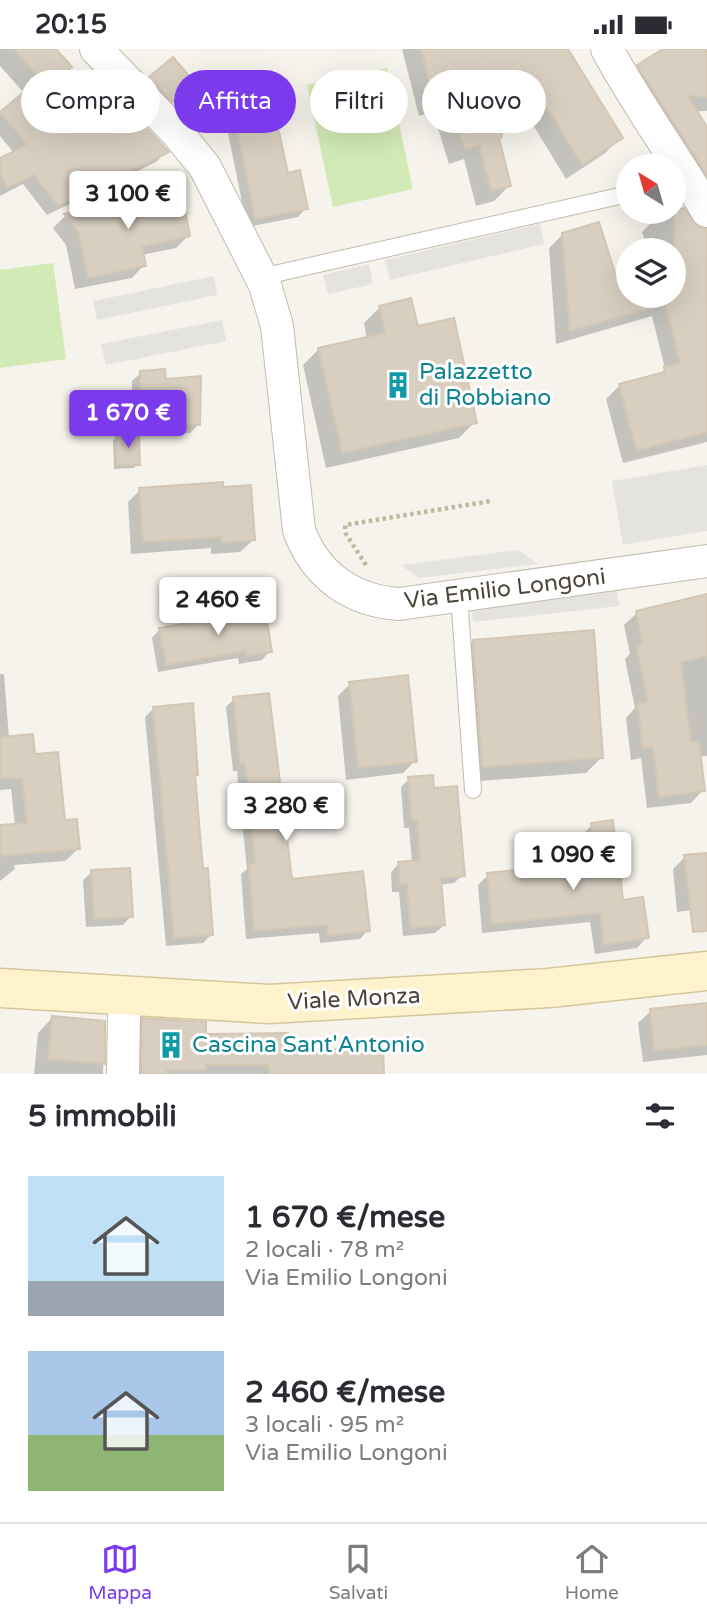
<!DOCTYPE html>
<html lang="it">
<meta charset="utf-8">
<style>
body{margin:0;font-family:"Varela Round",sans-serif;background:#f7f7f7;color:#2b2b33;height:100vh;display:flex;flex-direction:column;font-size:26px;white-space:nowrap}
*{box-sizing:border-box;margin:0}
p{font-size:23px;color:#7c7c81}
.icon{flex:none;width:38px;height:38px;fill:none;stroke:currentColor;stroke-width:2;stroke-linecap:round;stroke-linejoin:round}
.map{position:relative;height:1025px;overflow:hidden}
.side{display:flex;flex-direction:column;background:#fff;flex:1}
.side>*{flex:none}
.banner{position:absolute;left:21px;top:21px;width:665px;height:63px;display:flex;gap:14px}
.needle{width:46px;rotate:323deg}
.tools{position:absolute;left:616px;top:105px;display:grid;gap:14px}
.tools a{display:grid;place-items:center;width:70px;height:70px;border-radius:50%;background:#fff;box-shadow:0 7px 28px #0002;font-size:35px}
.price{position:absolute;translate:-50% -60px;padding:0 16px;border-radius:7px;background:#fff;color:#222;font-size:23px;line-height:46px;filter:drop-shadow(0 2px 4px #0008)}
.price::after{content:'';position:absolute;left:50%;top:42px;width:21px;height:16px;margin-left:-10px;background:inherit;clip-path:polygon(0 0,100% 0,50% 100%)}
.price.selected{background:#7c3aed;color:#fff}
ul{padding:0;list-style:none}
li{display:flex;align-items:center;gap:21px;height:175px;padding:0 28px}
li span{display:grid;place-items:center;flex:none;width:196px;height:140px;border-radius:0px;color:#555}
li>.icon{margin-inline-start:auto}
span .icon{width:84px;height:84px;fill:#fffc;stroke-width:1}
li b{font-size:30px}
h2{display:flex;justify-content:space-between;align-items:center;height:84px;padding:0 28px;font-size:30px}
.pill{padding:0 24px;border-radius:32px;background:#fff;box-shadow:0 7px 28px #0002;font-size:24px;line-height:63px}
.pill.selected{background:#7c3aed;color:#fff}
.status{display:flex;justify-content:space-between;align-items:center;height:49px;padding:0 35px;background:#fff;direction:ltr}
.status svg{height:19px;fill:currentColor}
.tab-bar{display:flex;justify-content:space-around;align-items:center;height:98px;border-top:2px solid #e1e1e2;background:#fff;font-size:19px;color:#7c7c81}
.tab-bar a{display:grid;justify-items:center;gap:4px}
.tab-bar .selected{color:#7c3aed}
.map>svg:first-child{display:block}
.green{fill:#d2eab5}
.parking{fill:#e5e3e0}
.shadow{fill:#0003}
.building{fill:#d8cfc1;stroke:#d3c7b4;stroke-width:2}
.lines{fill:none;stroke-linecap:round;stroke-linejoin:round}
.service-casing{stroke:#c2bbae;stroke-width:18}
.minor-casing{stroke:#c2bbae;stroke-width:34}
.secondary-casing{stroke:#d6c79b;stroke-width:41}
.path{stroke:#c4b79f;stroke-width:4.5;stroke-dasharray:3.5 3.5;stroke-linecap:butt}
.service{stroke:#fff;stroke-width:16}
.minor{stroke:#fff;stroke-width:32}
.secondary{stroke:#fff3cd;stroke-width:38}
.labels{text-anchor:middle;dominant-baseline:central;stroke-width:6;stroke-linejoin:round;paint-order:stroke}
.culture-label{font-size:23px;fill:#0d838f;stroke:#fff;text-anchor:start}
.street-label{font-size:23px;fill:#4b4439;stroke:#fff}
</style>
<div class="status"><b>20:15</b><svg viewBox="0 0 49 12"><path d="M0 12V9h3v3zM5 12V6h3v6zM10 12V3h3v9zM15 12V0h3v12zM26 1h20v11H26zM47 4h2v5h-2z"/></svg></div>
<div class="map">
<svg width="707" height="1025" viewBox="0 0 707 1025">
<rect width="100%" height="100%" fill="#f6f3ec"/>
<g class="green">
<polygon points="387,19 413,140 333,158 307,36"/>
<polygon points="53,214 66,310 0,319 0,221"/>
</g>
<g class="parking">
<polygon points="540,175 544,195 390,231 385,211"/>
<polygon points="369,215 373,235 328,245 323,226"/>
<polygon points="214,227 217,246 97,271 93,252"/>
<polygon points="222,271 226,292 106,316 101,295"/>
<polygon points="707,416 707,482 623,496 612,432"/>
<polygon points="518,501 538,515 419,529 401,516"/>
<polygon points="616,536 619,557 473,573 471,553"/>
</g>
<g class="shadow">
<polygon points="0,0 54,0 54,33 45,41 86,75 166,103 156,113 47,166 23,135 0,147 0,111 14,104 0,87 0,66 25,45 0,17"/>
<polygon points="402,0 566,0 620,89 605,104 566,130 510,38 492,49 497,91 509,137 494,152 476,157 464,110 449,115 433,63 419,67"/>
<polygon points="666,0 707,0 707,62 695,62 707,81 707,148 624,32 638,18"/>
<polygon points="173,10 185,42 163,60 142,37"/>
<polygon points="235,66 287,126 306,159 298,168 247,178 226,74"/>
<polygon points="180,143 188,187 176,199 142,206 144,216 132,229 75,240 66,196 53,179 65,167"/>
<polygon points="683,161 696,179 707,186 707,393 623,414 606,350 620,336 659,326 665,320 652,267 556,295 549,199 563,185 614,229 628,225 628,247 674,247 674,201 648,201 642,183 656,169"/>
<polygon points="380,258 416,279 475,373 459,389 326,419 303,316 319,300 367,290 364,274"/>
<polygon points="141,324 164,331 199,375 190,384 137,384 138,415 134,419 114,420 113,391 117,388 132,387 132,332"/>
<polygon points="140,441 253,491 240,503 211,505 211,499 131,505 128,453"/>
<polygon points="707,547 707,707 699,708 703,741 691,754 647,759 641,709 631,711 626,669 635,659 625,610 630,605 624,576 637,564"/>
<polygon points="239,560 270,602 262,611 239,615 238,609 158,623 152,589 160,580 231,568"/>
<polygon points="473,592 602,708 586,724 467,733 458,608"/>
<polygon points="0,625 4,625 9,689 33,707 78,800 65,812 14,816 15,820 0,832 0,778 15,777 11,740 0,741"/>
<polygon points="350,635 415,712 403,724 346,731 338,647"/>
<polygon points="234,650 291,832 368,881 360,890 320,894 319,884 246,890 241,825 247,820 237,722 233,722 226,658"/>
<polygon points="154,659 197,725 194,728 201,822 212,885 203,894 166,897 145,668"/>
<polygon points="409,730 433,741 463,826 454,834 440,836 444,876 435,884 403,887 399,843 392,843 391,823 399,815 412,814 409,779 404,779 401,738"/>
<polygon points="592,776 621,853 647,888 637,899 595,905 590,873 482,884 478,836 488,826 584,815 582,786"/>
<polygon points="707,805 707,859 677,863 673,820 685,808"/>
<polygon points="92,823 131,867 123,876 86,878 83,831"/>
<polygon points="707,956 707,1006 643,1013 638,974 651,962"/>
<polygon points="52,969 104,973 103,1025 34,1025 38,984"/>
<polygon points="143,971 204,987 383,1025 128,1025 128,986"/>
</g>
<g class="building">
<polygon points="14,0 56,0 72,18 48,39"/>
<polygon points="421,0 568,0 623,89 582,116 526,24 493,44 502,88 499,89 511,137 491,142 479,96 465,101 448,49 434,53"/>
<polygon points="663,0 707,0 707,48 688,47 707,78 707,126 637,16"/>
<polygon points="173,8 195,34 173,53 149,28"/>
<polygon points="37,32 86,72 114,45 169,103 58,157 34,126 7,139 0,125 0,109 27,96 0,63"/>
<polygon points="273,56 288,124 300,121 308,160 255,170 234,64"/>
<polygon points="181,141 190,187 142,198 146,217 88,229 78,183 64,165"/>
<polygon points="684,159 698,178 707,180 707,383 636,402 619,335 665,323 664,318 680,314 665,255 570,282 562,184 599,173 616,227 628,223 628,247 674,247 674,162"/>
<polygon points="411,249 418,277 454,269 477,374 342,404 318,299 385,284 379,257"/>
<polygon points="165,320 166,330 201,327 200,376 139,376 140,322"/>
<polygon points="139,385 140,416 117,416 116,386"/>
<polygon points="223,433 223,438 251,436 255,491 222,494 222,488 143,493 139,439"/>
<polygon points="707,545 707,607 681,613 691,693 699,692 705,742 659,748 653,698 643,699 637,654 648,653 636,596 642,595 636,562"/>
<polygon points="264,554 272,603 247,607 246,602 166,616 159,579 240,565 239,558"/>
<polygon points="594,581 603,709 482,718 473,591"/>
<polygon points="408,626 417,713 358,719 349,633"/>
<polygon points="269,644 292,830 363,822 370,882 328,887 327,876 254,882 249,815 255,815 245,714 240,715 233,648"/>
<polygon points="193,654 198,726 195,726 203,820 208,819 213,886 174,889 153,658"/>
<polygon points="33,685 35,705 58,703 65,771 77,770 80,800 0,807 0,776 27,774 22,729 0,730 0,688"/>
<polygon points="433,726 434,739 457,737 465,827 441,829 445,876 410,879 407,835 400,836 398,813 420,811 417,771 412,772 408,728"/>
<polygon points="613,771 615,791 617,791 623,851 643,848 649,889 604,896 600,864 492,875 487,824 594,813 591,774"/>
<polygon points="707,804 707,882 693,883 684,806"/>
<polygon points="130,819 133,868 94,870 91,821"/>
<polygon points="707,954 707,996 654,1002 650,960"/>
<polygon points="52,967 105,972 105,1015 48,1010"/>
<polygon points="142,969 206,973 206,985 288,984 288,1002 383,998 384,1025 269,1025 269,1016 206,1016 206,1021 167,1021 167,1025 141,1025"/>
</g>
<g class="lines">
<defs>
<g id="service">
<polyline points="261,228 628,145"/>
<polyline points="459,547 473,741"/>
</g>
<g id="minor">
<path d="M 96,0 L 178,85 L 205,118 L 265,236 L 277,277 L 299,481 C 315,526 352,552 399,555 L 707,512"/>
<path d="M 607,0 C 637,56 675,107 707,162"/>
<polyline points="122,947 124,964 123,1025"/>
</g>
<polyline id="secondary" points="0,939 269,955 549,939 707,922"/>
</defs>
<use href="#service" class="service-casing"/>
<use href="#minor" class="minor-casing"/>
<use href="#secondary" class="secondary-casing"/>
<polyline class="path" points="366,516 346,485 345,476 491,452"/>
<use href="#service" class="service"/>
<use href="#minor" class="minor"/>
<use href="#secondary" class="secondary"/>
</g>
<defs>
<symbol id="building-bare" viewBox="-9 -9 18 18"><path d="M-4-6H4V6H1V3H-1V6H-4ZM-2.5-4.3h1.7v1.8h-1.7ZM.8-4.3h1.7v1.8H.8ZM-2.5-1h1.7V.8h-1.7ZM.8-1h1.7V.8H.8Z" fill="#0f9aa8" stroke="#fff" stroke-width="2.5" paint-order="stroke"/></symbol>
</defs>
<g fill-rule="evenodd">
<use href="#building-bare" x="379" y="317" width="38" height="38"/>
<use href="#building-bare" x="152" y="977" width="38" height="38"/>
</g>
<g class="labels">
<g class="culture-label">
<text x="419" y="323">Palazzetto<tspan x="419" dy="26">di Robbiano</tspan></text>
<text x="192" y="996">Cascina Sant'Antonio</text>
</g>
<g class="street-label">
<text transform="translate(505 540) rotate(-7)">Via Emilio Longoni</text>
<text transform="translate(354 950) rotate(-3)">Viale Monza</text>
</g>
</g>
</svg>
<div class="tools">
<a><svg class="needle" viewBox="-14 -14 28 28"><path d="M0-13l5 13h-10z" fill="#e53935"/><path d="M0 13l5-13h-10z" fill="#7c7c81"/></svg></a>
<a><svg class="icon" aria-label="layers" viewBox="0 0 24 24"><path d="M12 4l9 5-9 5-9-5zM3 14l9 5 9-5"/></svg></a>
</div>
<b class="price" style="left:128px;top:182px">3 100 €</b>
<b class="price selected" style="left:128px;top:401px">1 670 €</b>
<b class="price" style="left:218px;top:588px">2 460 €</b>
<b class="price" style="left:286px;top:794px">3 280 €</b>
<b class="price" style="left:573px;top:843px">1 090 €</b>
<div class="banner">
<a class="pill">Compra</a>
<a class="pill selected">Affitta</a>
<a class="pill">Filtri</a>
<a class="pill">Nuovo</a>
</div>
</div>
<section class="side">
<h2>5 immobili<svg class="icon" aria-label="filters" viewBox="0 0 24 24"><path d="M4 7h16M4 17h16"/><circle cx="9" cy="7" r="2"/><circle cx="15" cy="17" r="2"/></svg></h2>
<ul>
<li><span style="background:linear-gradient(#bfe0f5 75%,#9aa5b1 0)"><svg class="icon" aria-label="home" viewBox="0 0 24 24"><path d="M3 11l9-7 9 7M6 9v11h12V9"/></svg></span><div><b>1 670 €/mese</b><p>2 locali · 78 m²</p><p>Via Emilio Longoni</p></div></li>
<li><span style="background:linear-gradient(#a9c7e8 60%,#8fb573 0)"><svg class="icon" aria-label="home" viewBox="0 0 24 24"><path d="M3 11l9-7 9 7M6 9v11h12V9"/></svg></span><div><b>2 460 €/mese</b><p>3 locali · 95 m²</p><p>Via Emilio Longoni</p></div></li>
</ul>
</section>
<nav class="tab-bar">
<a class="selected"><svg class="icon" aria-label="map" viewBox="0 0 24 24"><path d="M3 6l6-2 6 2 6-2v14l-6 2-6-2-6 2zM9 4v14M15 6v14"/></svg>Mappa</a>
<a><svg class="icon" aria-label="saved" viewBox="0 0 24 24"><path d="M7 4h10v16l-5-4-5 4z"/></svg>Salvati</a>
<a><svg class="icon" aria-label="home" viewBox="0 0 24 24"><path d="M3 11l9-7 9 7M6 9v11h12V9"/></svg>Home</a>
</nav>
